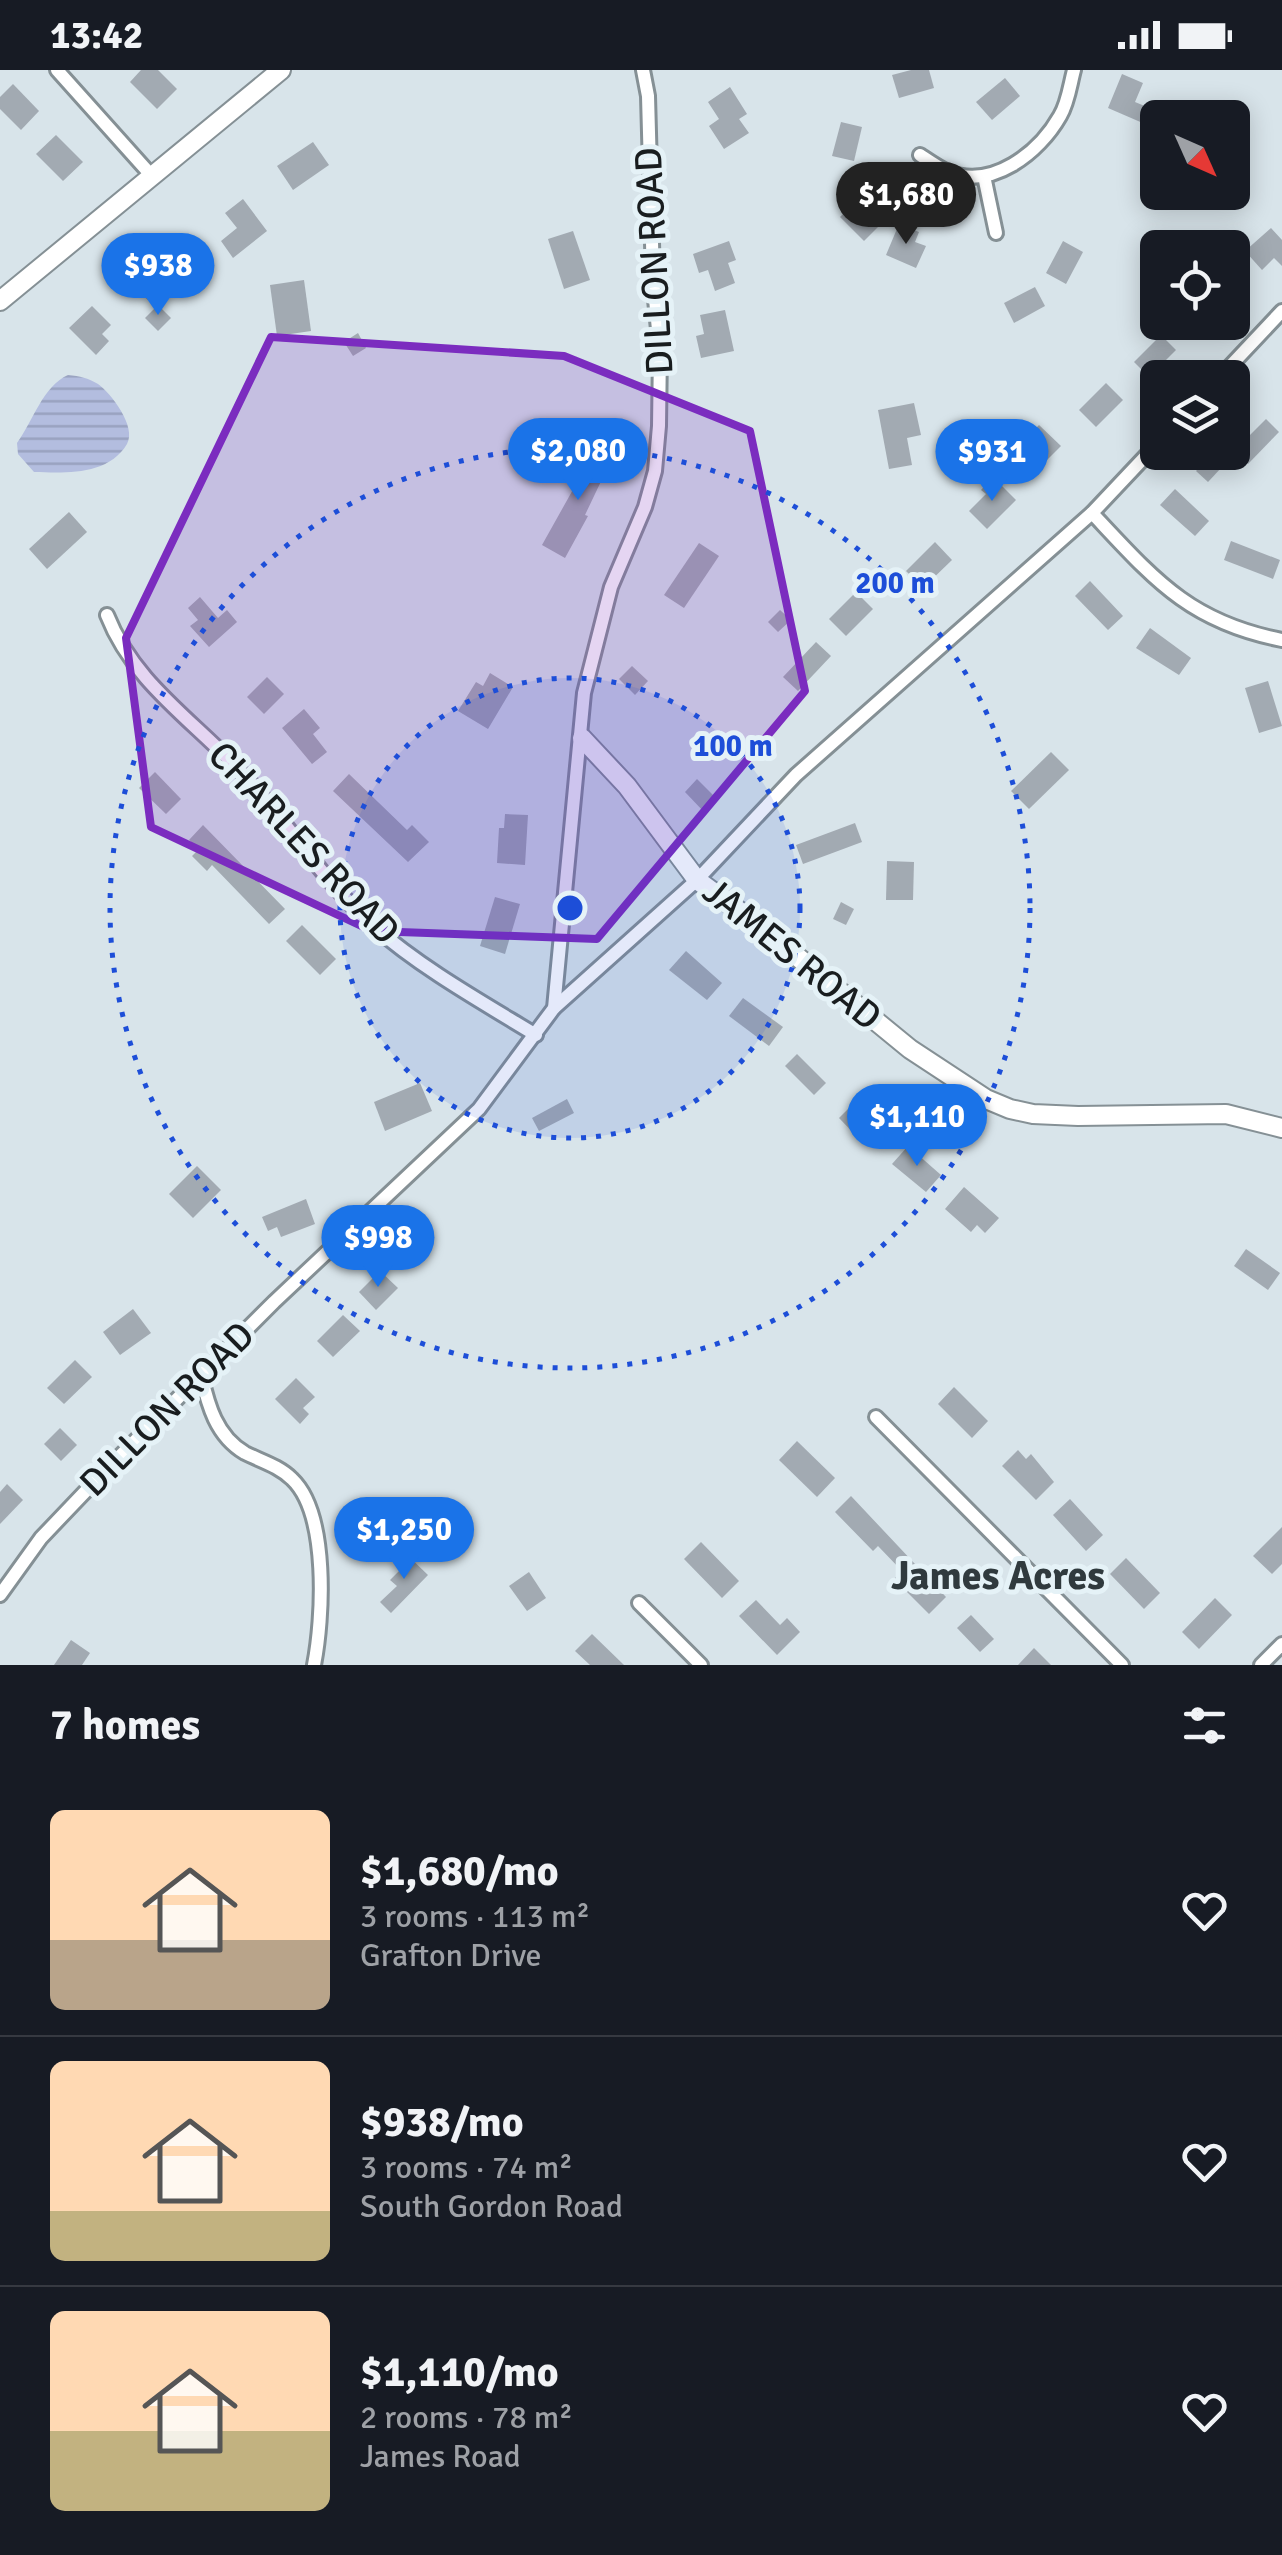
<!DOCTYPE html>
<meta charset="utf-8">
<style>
body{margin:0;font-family:Signika,sans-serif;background:#242831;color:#f1f3f6;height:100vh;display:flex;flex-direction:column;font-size:38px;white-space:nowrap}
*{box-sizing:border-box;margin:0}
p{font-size:32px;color:#9ea1a6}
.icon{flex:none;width:55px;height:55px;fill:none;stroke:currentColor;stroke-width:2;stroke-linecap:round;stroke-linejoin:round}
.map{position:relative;height:1595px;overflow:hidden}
.sheet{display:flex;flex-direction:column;background:#171b24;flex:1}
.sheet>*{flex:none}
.needle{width:65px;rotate:135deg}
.fabs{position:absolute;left:1140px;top:30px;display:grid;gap:20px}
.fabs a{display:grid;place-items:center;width:110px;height:110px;border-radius:15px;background:#171b24;box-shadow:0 5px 25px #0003;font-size:50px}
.price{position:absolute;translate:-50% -85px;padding:0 22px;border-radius:35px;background:#1a73e8;color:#fff;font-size:32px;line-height:65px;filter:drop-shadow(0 2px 5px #0008)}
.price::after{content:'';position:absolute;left:50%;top:60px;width:30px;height:22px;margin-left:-15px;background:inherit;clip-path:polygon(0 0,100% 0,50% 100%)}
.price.active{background:#222;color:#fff}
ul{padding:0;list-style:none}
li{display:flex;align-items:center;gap:30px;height:250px;padding:0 50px}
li+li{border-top:2px solid #363941}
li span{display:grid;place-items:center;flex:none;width:280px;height:200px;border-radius:15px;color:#555}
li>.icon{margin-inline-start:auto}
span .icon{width:120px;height:120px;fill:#fffc;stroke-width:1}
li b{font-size:42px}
h2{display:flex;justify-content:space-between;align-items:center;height:120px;padding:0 50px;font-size:42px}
.status{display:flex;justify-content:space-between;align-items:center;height:70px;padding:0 50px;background:#171b24;direction:ltr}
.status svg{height:28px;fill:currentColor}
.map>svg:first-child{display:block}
.water{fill:url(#water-rules)}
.building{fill:#a2aab2}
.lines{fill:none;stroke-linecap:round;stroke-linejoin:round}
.street-casing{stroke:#859095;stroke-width:18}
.secondary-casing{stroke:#859095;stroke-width:22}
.street{stroke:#fff;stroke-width:12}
.secondary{stroke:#fff;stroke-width:18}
.marked{fill:#7b2cbf;fill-opacity:0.2;stroke:#7b2cbf;stroke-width:8;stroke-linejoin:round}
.ring{fill:none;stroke:#1d4ed8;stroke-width:5;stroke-dasharray:5 10}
.labels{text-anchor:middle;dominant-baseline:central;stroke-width:10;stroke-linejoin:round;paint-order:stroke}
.street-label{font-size:38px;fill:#191d1f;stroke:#e5f2f7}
.neighbourhood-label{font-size:40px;font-weight:bold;fill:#303a3e;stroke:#e5f2f7}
.centre{fill:#1d4ed8;stroke:#e5f2f7;stroke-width:5}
.ring-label{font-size:30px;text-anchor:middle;font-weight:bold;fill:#1d4ed8;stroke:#e5f2f7;stroke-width:10;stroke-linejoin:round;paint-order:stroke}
</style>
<div class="status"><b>13:42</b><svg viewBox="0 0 49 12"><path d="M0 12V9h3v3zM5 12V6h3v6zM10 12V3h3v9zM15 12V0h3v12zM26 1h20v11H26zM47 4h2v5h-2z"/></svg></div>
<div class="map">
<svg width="1282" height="1595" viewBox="0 0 1282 1595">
<defs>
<pattern id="water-rules" width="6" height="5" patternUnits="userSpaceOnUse" patternTransform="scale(2.5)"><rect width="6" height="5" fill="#b3bddf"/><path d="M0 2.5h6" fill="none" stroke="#99a2bf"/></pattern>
</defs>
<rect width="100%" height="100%" fill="#d8e4ea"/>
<path class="water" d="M 68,305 C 80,306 88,308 98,314 C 111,323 137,357 127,374 C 108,406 64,403 34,402 L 18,384 L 17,373 C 33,351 43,316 68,305 Z"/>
<g class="building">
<polygon points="141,0 158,0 177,19 157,39 130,12"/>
<polygon points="911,0 929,0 934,18 899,28 892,5"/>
<polygon points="1122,4 1143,13 1135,32 1152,39 1145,54 1108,38"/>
<polygon points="1005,8 1020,26 992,50 976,32"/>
<polygon points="13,14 39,41 21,60 0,39 0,27"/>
<polygon points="730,17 747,44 739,49 749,63 724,79 709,56 719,49 708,32"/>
<polygon points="841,52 862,57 854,91 832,86"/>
<polygon points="56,65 83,92 63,111 36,84"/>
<polygon points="313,72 329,95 293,120 277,96"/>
<polygon points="865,122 880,137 874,143 883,152 864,171 840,147"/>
<polygon points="243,129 267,161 233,188 221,171 237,158 225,143"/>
<polygon points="899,154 919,162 915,172 926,176 916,198 886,185"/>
<polygon points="1271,158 1282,170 1282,196 1274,188 1262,200 1245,181"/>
<polygon points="573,161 590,210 564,219 548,169"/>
<polygon points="729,171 736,190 728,193 735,213 715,221 708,200 699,203 693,184"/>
<polygon points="1063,171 1083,182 1066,214 1046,203"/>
<polygon points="153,191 170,206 148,230 131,215"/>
<polygon points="304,210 311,261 277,266 270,215"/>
<polygon points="1035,217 1045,236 1014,253 1004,233"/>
<polygon points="158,235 171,248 158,261 145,248"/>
<polygon points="92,236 111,255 102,264 109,271 96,285 69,258"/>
<polygon points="725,240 734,281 701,288 696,266 704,264 700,245"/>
<polygon points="358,263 366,278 353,286 344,272"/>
<polygon points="1161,265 1176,280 1149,307 1134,292"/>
<polygon points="1106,313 1123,330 1096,357 1079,340"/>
<polygon points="914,333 921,365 907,368 912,395 889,399 878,340"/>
<polygon points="1266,349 1279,362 1248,394 1235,380"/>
<polygon points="1039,355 1061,376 1037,400 1016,379"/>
<polygon points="593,374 614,384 585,445 588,446 565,488 542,475 575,416"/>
<polygon points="1210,386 1222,397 1208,412 1196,401"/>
<polygon points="993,407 1016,430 987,459 969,441 986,424 981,420"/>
<polygon points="1175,419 1209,451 1195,466 1160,435"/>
<polygon points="69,442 87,462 47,499 29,479"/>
<polygon points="1231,471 1280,490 1273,509 1224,490"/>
<polygon points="935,472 952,490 923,518 906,501"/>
<polygon points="699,473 719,486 684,538 664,525"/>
<polygon points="1090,511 1123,546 1108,560 1075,526"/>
<polygon points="856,522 873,539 846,566 829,549"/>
<polygon points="200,527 218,548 227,540 237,552 209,577 190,556 198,550 188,538"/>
<polygon points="780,540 791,550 778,562 768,552"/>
<polygon points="1150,558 1191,588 1179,605 1136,578"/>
<polygon points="816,572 831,586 798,621 783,607"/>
<polygon points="632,596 648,611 635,625 619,609"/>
<polygon points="490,603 513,617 488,659 458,641 476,612 483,616"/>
<polygon points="267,607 284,624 264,644 247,627"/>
<polygon points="1268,611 1282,656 1259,663 1245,618"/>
<polygon points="304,639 320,658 313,664 327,682 312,694 282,658"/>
<polygon points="1051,682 1069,700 1029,739 1011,721"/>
<polygon points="155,702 181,729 166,744 139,718"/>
<polygon points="349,704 407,760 412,755 429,772 408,792 333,721"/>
<polygon points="697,709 718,730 705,743 685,722"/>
<polygon points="505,744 528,745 525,795 497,793 499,758 504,758"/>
<polygon points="855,753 862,772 803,794 796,775"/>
<polygon points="203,755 285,839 269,854 212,795 207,801 192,786 199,779 189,770"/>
<polygon points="887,791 914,792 913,830 886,830"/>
<polygon points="495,827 520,834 505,884 480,876"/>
<polygon points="841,832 854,839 846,855 833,849"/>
<polygon points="302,855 336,889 320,905 286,871"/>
<polygon points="686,881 722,913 707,930 669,900"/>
<polygon points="743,928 783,957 769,976 729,946"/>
<polygon points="797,984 826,1013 814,1025 785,996"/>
<polygon points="420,1013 432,1041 385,1061 374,1032"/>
<polygon points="567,1029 574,1043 539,1061 532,1048"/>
<polygon points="853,1034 880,1061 865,1075 839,1048"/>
<polygon points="908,1076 941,1105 926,1122 892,1094"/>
<polygon points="197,1096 221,1120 193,1148 169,1124"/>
<polygon points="964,1117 999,1148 985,1163 977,1155 971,1162 945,1139"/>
<polygon points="306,1129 315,1154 281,1167 277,1157 268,1161 262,1147"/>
<polygon points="1246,1179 1280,1203 1268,1220 1234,1196"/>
<polygon points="380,1201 398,1218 376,1240 359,1222"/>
<polygon points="133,1239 151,1263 120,1285 103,1262"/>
<polygon points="343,1245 360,1261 333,1287 317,1271"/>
<polygon points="75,1290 92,1307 64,1334 47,1318"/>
<polygon points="296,1308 315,1327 303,1338 309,1344 300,1354 275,1329"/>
<polygon points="954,1317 988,1351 972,1368 938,1334"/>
<polygon points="60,1358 77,1375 61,1391 44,1374"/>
<polygon points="797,1371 835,1408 817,1427 779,1390"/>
<polygon points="1018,1380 1026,1389 1031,1384 1054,1412 1036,1430 1002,1396"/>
<polygon points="7,1414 23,1430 0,1454 0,1422"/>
<polygon points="851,1426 946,1527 929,1544 894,1509 902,1501 878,1476 873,1481 835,1442"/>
<polygon points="1070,1429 1103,1465 1086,1481 1053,1445"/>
<polygon points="1282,1457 1282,1494 1272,1504 1253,1486"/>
<polygon points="701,1472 739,1511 722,1528 684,1489"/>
<polygon points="403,1481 428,1505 391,1543 380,1532 397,1516 390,1510 402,1498 394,1491"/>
<polygon points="1126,1488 1160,1523 1144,1539 1110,1504"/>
<polygon points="529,1502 546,1528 527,1541 509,1516"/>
<polygon points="1215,1528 1232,1545 1199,1579 1182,1562"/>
<polygon points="756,1530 780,1555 787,1548 800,1562 777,1585 739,1546"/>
<polygon points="971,1545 994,1569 980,1582 957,1558"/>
<polygon points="592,1564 624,1595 590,1595 575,1581"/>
<polygon points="71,1570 90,1583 82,1595 54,1595"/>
<polygon points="1034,1578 1051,1595 1018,1595"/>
</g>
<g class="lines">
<defs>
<g id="street">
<polyline points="57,0 151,105"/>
<path d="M 920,85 C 929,91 939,98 948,102 C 992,120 1039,83 1060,46 C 1068,33 1070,15 1074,0"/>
<polyline points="984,106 996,163"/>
<polyline points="1219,308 1282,241"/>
<path d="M 1092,443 C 1154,509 1189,552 1282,570"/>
<path d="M 107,545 C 134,614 196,652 244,705 C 288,753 323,811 372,855 C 421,898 480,931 536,965"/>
<polyline points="554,938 697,810 796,705 1092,443 1158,373"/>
<path d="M 201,1305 C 208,1335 216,1366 245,1383 C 261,1391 279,1396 292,1409 C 329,1444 323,1549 314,1595"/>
<polyline points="876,1347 1122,1595"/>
<polyline points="0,1525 41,1468 102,1404 274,1232 479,1039 554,938 584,623 611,517 645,437 655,401 659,356 660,280 653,209 648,26 643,0"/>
<polyline points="639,1533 701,1595"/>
<polyline points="1261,1595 1282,1574"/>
</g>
<g id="secondary">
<polyline points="0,231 281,0"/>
<polyline points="582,668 627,716 697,810 761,857 910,979 986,1029 1010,1039 1033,1044 1078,1046 1226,1044 1282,1058"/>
</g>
</defs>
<use href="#street" class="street-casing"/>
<use href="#secondary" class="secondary-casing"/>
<use href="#street" class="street"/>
<use href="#secondary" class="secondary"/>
</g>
<path class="marked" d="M 271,267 L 564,286 L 750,361 L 805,621 L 597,869 L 372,861 L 151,757 L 126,568 Z"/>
<circle cx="570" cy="838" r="230" fill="#1d4ed8" fill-opacity=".12"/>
<g class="ring">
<circle cx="570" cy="838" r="230"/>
<circle cx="570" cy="838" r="460"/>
</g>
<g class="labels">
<g class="street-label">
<text transform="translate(654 191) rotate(-93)">DILLON ROAD</text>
<text transform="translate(304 773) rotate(47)">CHARLES ROAD</text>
<text transform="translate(792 884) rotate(39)">JAMES ROAD</text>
<text transform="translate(167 1339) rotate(-45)">DILLON ROAD</text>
</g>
<g class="neighbourhood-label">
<text x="998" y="1506">James Acres</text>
</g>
</g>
<circle cx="570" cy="838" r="15" class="centre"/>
<g class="ring-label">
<text x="895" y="523">200 m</text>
<text x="733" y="686">100 m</text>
</g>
</svg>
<div class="fabs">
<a><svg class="needle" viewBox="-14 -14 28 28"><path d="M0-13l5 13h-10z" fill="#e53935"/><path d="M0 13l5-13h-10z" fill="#9ea1a6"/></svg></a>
<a><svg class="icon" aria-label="locate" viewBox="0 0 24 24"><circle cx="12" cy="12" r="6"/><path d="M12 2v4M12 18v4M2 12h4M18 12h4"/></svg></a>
<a><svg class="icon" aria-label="layers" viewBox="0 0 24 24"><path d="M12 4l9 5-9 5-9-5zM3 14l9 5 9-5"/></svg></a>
</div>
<b class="price active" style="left:906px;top:177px">$1,680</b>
<b class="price" style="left:158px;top:248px">$938</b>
<b class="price" style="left:578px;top:433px">$2,080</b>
<b class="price" style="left:992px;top:434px">$931</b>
<b class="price" style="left:917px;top:1099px">$1,110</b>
<b class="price" style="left:378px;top:1220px">$998</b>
<b class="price" style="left:404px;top:1512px">$1,250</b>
</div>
<section class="sheet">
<h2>7 homes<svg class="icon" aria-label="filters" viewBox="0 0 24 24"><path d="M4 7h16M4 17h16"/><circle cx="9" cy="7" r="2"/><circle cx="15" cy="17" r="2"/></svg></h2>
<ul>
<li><span style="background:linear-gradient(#ffd9b3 65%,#b9a48a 0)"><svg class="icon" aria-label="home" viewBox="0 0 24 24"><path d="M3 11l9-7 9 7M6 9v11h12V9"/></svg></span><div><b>$1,680/mo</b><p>3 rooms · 113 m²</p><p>Grafton Drive</p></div><svg class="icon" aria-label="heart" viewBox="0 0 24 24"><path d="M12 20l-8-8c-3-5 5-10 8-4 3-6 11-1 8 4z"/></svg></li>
<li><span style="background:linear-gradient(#ffd9b3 75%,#c2b280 0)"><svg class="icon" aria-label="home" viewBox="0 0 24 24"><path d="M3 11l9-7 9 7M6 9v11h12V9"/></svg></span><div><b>$938/mo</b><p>3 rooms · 74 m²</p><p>South Gordon Road</p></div><svg class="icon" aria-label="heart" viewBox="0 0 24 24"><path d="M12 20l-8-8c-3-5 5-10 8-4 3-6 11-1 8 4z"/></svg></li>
<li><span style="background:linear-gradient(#ffd9b3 60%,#c2b280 0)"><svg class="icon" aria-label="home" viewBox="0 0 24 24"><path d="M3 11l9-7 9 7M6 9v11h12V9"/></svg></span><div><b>$1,110/mo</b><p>2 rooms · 78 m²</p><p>James Road</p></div><svg class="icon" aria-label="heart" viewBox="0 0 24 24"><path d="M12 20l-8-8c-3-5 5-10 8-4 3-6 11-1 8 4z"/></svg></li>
</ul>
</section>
